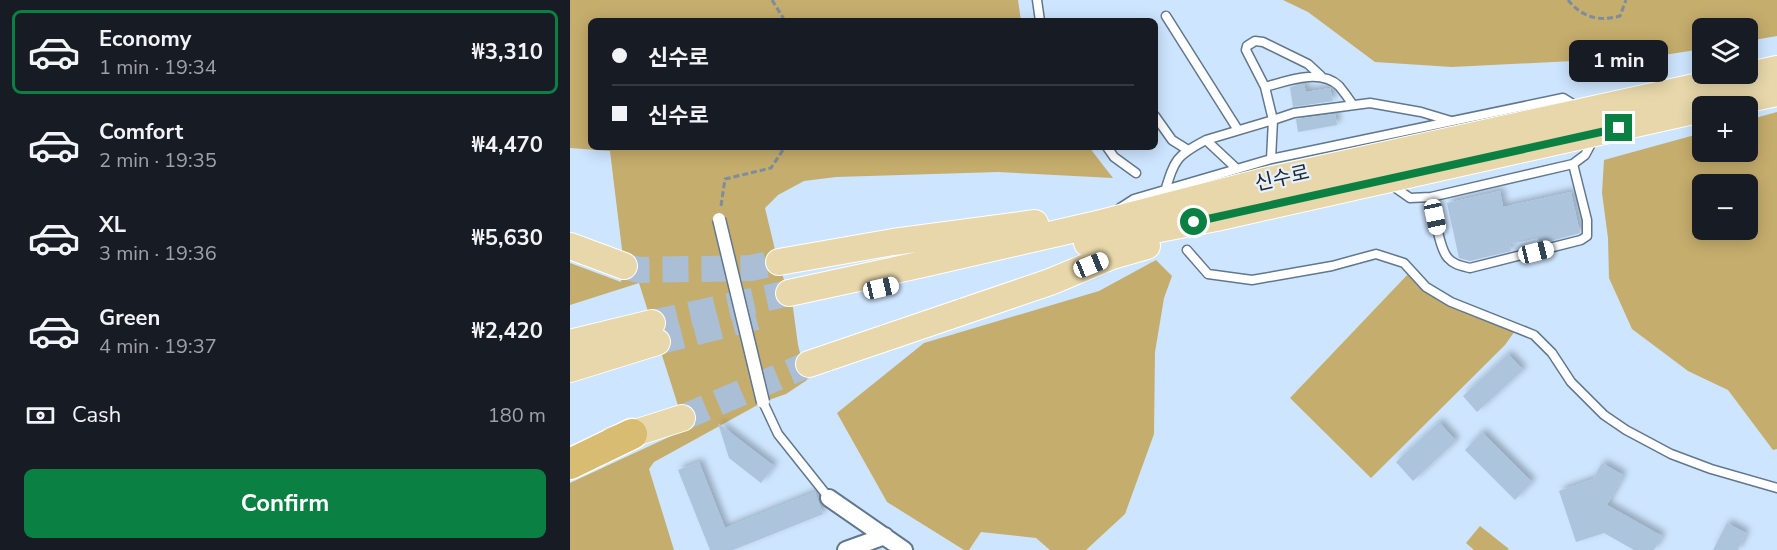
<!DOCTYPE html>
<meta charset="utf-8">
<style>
body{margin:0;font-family:"Nunito Sans","Noto Sans KR",sans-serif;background:#20242c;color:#f1f3f6;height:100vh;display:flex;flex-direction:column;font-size:22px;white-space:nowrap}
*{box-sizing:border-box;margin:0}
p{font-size:20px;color:#9ea1a6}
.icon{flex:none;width:33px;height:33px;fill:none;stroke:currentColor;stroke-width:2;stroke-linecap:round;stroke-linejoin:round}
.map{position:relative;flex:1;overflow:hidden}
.details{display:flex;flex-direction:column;background:#171b24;width:570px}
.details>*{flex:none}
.top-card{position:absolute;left:18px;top:18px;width:570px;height:132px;border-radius:9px;box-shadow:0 3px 15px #0003;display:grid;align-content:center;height:132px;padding:0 24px;background:#171b24}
.controls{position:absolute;left:1122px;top:18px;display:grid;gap:12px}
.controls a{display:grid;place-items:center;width:66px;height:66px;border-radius:9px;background:#171b24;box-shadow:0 3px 15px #0003;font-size:30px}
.end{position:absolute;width:27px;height:27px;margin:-14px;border:8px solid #0b8043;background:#fff;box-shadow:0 0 0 3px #fff}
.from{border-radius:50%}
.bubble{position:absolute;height:42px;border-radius:9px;background:#171b24;box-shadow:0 3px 15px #0003;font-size:20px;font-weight:700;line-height:42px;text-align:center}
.car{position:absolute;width:18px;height:36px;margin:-18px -9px;border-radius:8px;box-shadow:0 0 4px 2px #0007;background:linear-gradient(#fff 24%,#345 0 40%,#fff 0 76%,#345 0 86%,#fff 0)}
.top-card b{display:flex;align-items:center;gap:21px;height:57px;font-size:22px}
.top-card b+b{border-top:2px solid #363941}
.top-card i{width:15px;height:15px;background:#f1f3f6}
ul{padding:10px 0 0;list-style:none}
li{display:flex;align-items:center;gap:18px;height:84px;margin:0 12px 9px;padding:0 12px;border:3px solid transparent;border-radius:9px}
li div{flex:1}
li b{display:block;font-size:22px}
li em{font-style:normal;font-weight:700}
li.active{border-color:#0b8043}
li>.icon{width:54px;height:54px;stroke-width:1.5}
.pay{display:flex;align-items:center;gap:15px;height:66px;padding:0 24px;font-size:22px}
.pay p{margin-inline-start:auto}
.primary-button{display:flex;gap:12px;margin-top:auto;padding:12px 24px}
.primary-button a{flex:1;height:69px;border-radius:9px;background:#0b8043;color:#fff;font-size:24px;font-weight:700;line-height:69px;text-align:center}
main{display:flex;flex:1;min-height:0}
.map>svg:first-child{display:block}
.green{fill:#c5ad6d;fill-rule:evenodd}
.building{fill:#acc4dc;filter:url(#shadow)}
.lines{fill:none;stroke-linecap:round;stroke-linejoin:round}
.primary-tunnel{stroke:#aabfd5;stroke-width:26;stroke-dasharray:26 13;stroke-linecap:butt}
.service-casing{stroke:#61778d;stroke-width:11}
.minor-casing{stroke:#61778d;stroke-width:20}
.primary-casing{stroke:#fff;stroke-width:28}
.motorway-casing{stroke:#fff;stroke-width:33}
.path{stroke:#7c8d9e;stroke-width:3;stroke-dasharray:6 3;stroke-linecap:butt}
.service{stroke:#fff;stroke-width:8}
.minor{stroke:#fff;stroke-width:16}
.primary{stroke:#e7d7aa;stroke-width:26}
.motorway{stroke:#d7bc72;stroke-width:30}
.pedestrian-bridge-casing{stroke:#61778d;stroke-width:15;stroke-linecap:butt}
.pedestrian-bridge{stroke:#fff;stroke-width:12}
.route{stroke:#0b8043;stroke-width:8}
.labels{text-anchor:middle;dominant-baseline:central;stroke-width:4.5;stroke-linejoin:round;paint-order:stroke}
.street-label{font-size:20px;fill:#202932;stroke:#e7f1fb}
</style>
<main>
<section class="details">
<ul>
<li class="active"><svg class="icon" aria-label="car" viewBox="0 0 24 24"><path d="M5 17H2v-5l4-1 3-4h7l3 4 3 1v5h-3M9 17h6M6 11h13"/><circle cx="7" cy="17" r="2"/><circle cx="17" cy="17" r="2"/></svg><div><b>Economy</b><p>1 min · 19:34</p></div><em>₩3,310</em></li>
<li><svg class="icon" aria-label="car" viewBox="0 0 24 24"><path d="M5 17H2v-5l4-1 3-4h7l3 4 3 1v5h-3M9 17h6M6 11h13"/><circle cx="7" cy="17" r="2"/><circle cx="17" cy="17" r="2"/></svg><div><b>Comfort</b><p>2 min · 19:35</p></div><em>₩4,470</em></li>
<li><svg class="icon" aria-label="car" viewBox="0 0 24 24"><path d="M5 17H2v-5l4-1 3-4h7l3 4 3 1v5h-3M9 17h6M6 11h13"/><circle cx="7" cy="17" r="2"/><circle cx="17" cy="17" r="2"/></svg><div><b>XL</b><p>3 min · 19:36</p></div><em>₩5,630</em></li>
<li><svg class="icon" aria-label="car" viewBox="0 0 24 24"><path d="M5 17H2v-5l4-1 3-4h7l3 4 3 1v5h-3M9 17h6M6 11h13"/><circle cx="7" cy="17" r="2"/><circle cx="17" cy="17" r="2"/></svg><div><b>Green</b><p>4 min · 19:37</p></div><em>₩2,420</em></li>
</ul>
<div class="pay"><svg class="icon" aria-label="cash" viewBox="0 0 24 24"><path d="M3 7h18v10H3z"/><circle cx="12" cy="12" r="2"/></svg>Cash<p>180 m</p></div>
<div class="primary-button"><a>Confirm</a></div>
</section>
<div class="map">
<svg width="1207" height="550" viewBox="0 0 1207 550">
<defs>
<filter id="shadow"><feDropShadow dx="4" dy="-4" stdDeviation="3" flood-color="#0004"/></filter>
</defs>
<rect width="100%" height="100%" fill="#cde5fe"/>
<path class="green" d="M0,0H448L451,21H21V147H519L543,178L428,172L266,177L234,181L208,195L195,208L207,258L223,308L228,345L237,380L216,394L193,402L84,462L79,469L104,550H0V483L114,430L112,418L69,283L0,305V263L51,282L54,266L40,151L0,148Z
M713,0H1207V36L1178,41V28H1132V49L1081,57L882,67L805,62L738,12Z
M1207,112V449L1203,450L1158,390L1118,371L1062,329L1039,278L1038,238L1032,193L1034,160L1132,133V152H1178V120ZM1178,184V230H1132V184Z
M586,260L602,276L594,298L585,352L584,434L555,514L516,550H480L466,538L411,532L399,550H394L317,502L267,413L354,343L529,291Z
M841,271L856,287L947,328L935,345L801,478L720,398Z
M910,526L939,549L937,550H904L896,543Z"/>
<path class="building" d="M734,84L736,92L760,88L763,101L723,107L720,87Z
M765,114L767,125L728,132L726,119Z
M930,191L933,207L1001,192L1010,233L970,244L968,238L940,244L941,251L900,261L889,258L877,203Z
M938,354L953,370L907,412L893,396Z
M869,422L886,441L843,481L826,462Z
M148,423L204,466L191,483L159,458Z
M912,432L962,482L945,500L895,450Z
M129,462L155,528L245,492L253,514L163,550H140L108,470Z
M1032,463L1053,475L1037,505L1092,536L1084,550H1064L1034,533L1006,542L989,491L1023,479Z
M1157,523L1176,533L1168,550H1143Z"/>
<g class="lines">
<path class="primary-tunnel" d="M54,266L69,270L181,268L209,262
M82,323L219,293
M87,342L186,317
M112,418L239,364"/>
<g class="service-casing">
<path id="service" d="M467,0L470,21
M596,16L668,130
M695,87L676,50L677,46L685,41L693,42L738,64L751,76
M585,116L602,140L618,150
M636,140L703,120L695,87C717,81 750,68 769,86C774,92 779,99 783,105
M537,147L544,157L566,173
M701,159L703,120L724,113L800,103L851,112L881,121
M820,184L840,198L861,197L1003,164L1015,155L1023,140
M595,191C605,159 606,156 636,140L667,169
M861,197C864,211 869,249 878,258C884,265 892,266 900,268L1011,240L1017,236V220L1003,164
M550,208L564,199L701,159L993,98L1006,106
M617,250L638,274L682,280L762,266L806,254L834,263L856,287L881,302L964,335L982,353L1001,382L1034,415L1056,430L1101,454L1141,469L1207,488
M193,402L208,434L259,498"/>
</g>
<g class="minor-casing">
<path id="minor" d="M259,498L334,550
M276,550L315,536"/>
</g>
<g class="primary-casing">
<path id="primary" d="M1146,106L1207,93
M517,243L646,218L1132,109
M0,246L54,266
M209,262L323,242L465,223
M219,293L353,264L523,225L690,182L1207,69
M0,343L82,323
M239,364L480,282L542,256L577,246
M0,369L87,342
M43,440L112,418"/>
</g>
<g class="motorway-casing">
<path id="motorway" d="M0,464L62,434"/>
</g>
<path class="path" d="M202,0L215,21
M998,0C1012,17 1028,22 1050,16L1056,0
M151,206L155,179L201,168L215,147"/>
<use href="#service" class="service"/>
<use href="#minor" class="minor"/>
<use href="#primary" class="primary"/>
<use href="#motorway" class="motorway"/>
<g class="pedestrian-bridge-casing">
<path id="pedestrian-bridge" d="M149,219L193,402"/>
</g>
<use href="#pedestrian-bridge" class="pedestrian-bridge"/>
</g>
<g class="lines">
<path class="route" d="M624,222L1049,128"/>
</g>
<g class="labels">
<g class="street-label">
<text transform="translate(712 178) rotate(-13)">신수로</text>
</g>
</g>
</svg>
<div class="controls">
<a><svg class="icon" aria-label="layers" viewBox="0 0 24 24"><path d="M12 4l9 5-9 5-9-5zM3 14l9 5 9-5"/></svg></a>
<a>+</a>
<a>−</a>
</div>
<i class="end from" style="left:624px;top:222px"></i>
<i class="end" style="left:1049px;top:128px"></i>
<div class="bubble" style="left:999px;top:40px;width:99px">1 min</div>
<i class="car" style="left:865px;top:217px;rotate:168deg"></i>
<i class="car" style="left:966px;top:252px;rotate:76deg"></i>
<i class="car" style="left:521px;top:265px;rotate:68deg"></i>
<i class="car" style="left:311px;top:288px;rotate:77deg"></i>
<div class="top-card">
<b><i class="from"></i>신수로</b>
<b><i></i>신수로</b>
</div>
</div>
</main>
